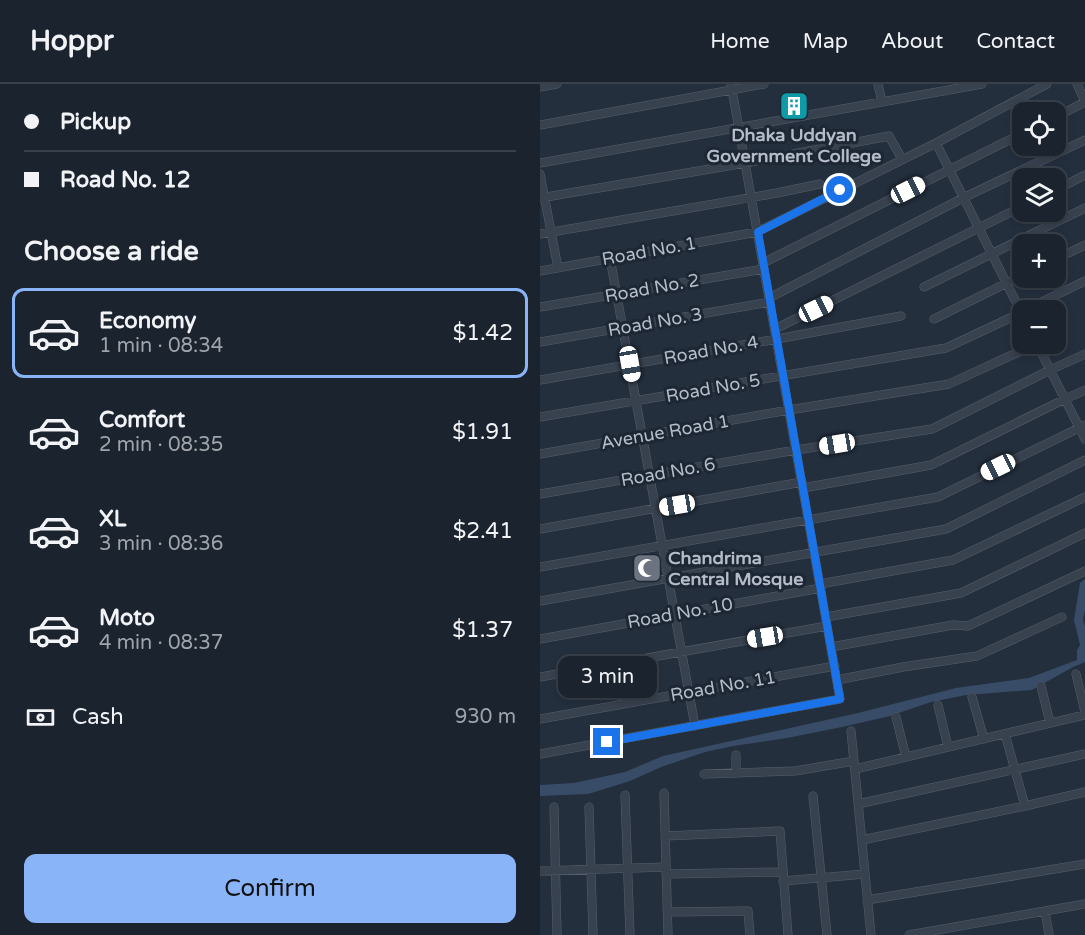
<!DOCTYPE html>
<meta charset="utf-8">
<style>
body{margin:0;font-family:"Varela Round",sans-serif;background:#282f3a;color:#f1f3f6;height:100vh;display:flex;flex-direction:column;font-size:22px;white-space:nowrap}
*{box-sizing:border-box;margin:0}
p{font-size:20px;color:#a0a4aa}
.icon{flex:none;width:33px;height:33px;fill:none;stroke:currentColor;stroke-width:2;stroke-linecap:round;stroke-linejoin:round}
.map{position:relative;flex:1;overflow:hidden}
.sheet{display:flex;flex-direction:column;background:#1b232e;width:540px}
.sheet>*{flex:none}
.guide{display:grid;align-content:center;height:132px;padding:0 24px;background:#1b232e}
.buttons{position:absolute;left:472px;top:18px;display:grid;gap:12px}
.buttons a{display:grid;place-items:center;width:54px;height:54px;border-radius:12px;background:#1b232e;box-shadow:0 3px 9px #0003,0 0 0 2px #39404a;font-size:30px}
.end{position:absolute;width:27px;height:27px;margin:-14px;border:8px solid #1a73e8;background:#fff;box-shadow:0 0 0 3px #fff}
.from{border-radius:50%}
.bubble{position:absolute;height:42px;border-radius:12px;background:#1b232e;box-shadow:0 3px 9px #0003,0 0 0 2px #39404a;font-size:20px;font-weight:600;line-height:42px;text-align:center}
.car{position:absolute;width:18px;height:36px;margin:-18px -9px;border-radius:8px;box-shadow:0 0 4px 2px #0007;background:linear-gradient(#fff 24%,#345 0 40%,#fff 0 76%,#345 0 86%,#fff 0)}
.guide b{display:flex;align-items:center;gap:21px;height:57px;font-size:22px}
.guide b+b{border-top:2px solid #39404a}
.guide i{width:15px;height:15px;background:#f1f3f6}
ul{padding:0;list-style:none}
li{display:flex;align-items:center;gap:18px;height:90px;margin:0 12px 9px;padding:0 12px;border:3px solid transparent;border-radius:12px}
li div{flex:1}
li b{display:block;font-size:22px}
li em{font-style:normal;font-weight:600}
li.current{border-color:#8ab4f8}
li>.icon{width:54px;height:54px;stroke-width:1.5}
h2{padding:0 24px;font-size:27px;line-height:72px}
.pay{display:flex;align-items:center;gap:15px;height:66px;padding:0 24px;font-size:22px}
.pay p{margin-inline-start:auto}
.cta{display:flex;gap:12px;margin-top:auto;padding:12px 24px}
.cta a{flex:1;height:69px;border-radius:12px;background:#8ab4f8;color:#111;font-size:24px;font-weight:600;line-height:69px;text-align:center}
header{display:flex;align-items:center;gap:36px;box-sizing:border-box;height:84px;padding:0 30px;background:#1b232e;border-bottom:2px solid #39404a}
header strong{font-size:28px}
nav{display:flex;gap:33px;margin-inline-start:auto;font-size:21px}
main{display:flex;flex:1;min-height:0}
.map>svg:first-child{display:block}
.water{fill:#394c67}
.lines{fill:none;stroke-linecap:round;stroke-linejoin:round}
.minor-casing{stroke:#565f6c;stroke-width:9}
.minor{stroke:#38414e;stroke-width:8}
.route{stroke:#1a73e8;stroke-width:8}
.labels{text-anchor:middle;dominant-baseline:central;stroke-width:6;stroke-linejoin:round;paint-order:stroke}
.poi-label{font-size:18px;font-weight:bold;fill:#b4bcc9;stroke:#1d2633}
.street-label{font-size:18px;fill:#b4bcc9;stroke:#1d2633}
</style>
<header>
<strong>Hoppr</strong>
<nav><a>Home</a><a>Map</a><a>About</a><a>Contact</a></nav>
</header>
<main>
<section class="sheet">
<div class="guide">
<b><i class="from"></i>Pickup</b>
<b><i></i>Road No. 12</b>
</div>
<h2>Choose a ride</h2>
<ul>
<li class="current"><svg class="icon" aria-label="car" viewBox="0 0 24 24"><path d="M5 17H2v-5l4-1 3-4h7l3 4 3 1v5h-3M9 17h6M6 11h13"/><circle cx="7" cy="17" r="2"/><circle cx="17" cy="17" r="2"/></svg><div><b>Economy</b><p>1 min · 08:34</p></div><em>$1.42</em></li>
<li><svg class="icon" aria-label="car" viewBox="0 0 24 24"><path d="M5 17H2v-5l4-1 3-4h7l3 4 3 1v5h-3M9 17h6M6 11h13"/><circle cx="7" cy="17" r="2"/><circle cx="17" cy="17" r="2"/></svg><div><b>Comfort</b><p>2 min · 08:35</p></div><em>$1.91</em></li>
<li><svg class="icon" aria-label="car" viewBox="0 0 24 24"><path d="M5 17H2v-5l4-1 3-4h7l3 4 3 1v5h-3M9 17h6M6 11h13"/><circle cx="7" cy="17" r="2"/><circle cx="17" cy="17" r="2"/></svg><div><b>XL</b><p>3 min · 08:36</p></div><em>$2.41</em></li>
<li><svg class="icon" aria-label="car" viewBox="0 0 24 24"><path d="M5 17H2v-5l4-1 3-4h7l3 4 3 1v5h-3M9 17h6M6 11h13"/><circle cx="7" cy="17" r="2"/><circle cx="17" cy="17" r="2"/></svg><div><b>Moto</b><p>4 min · 08:37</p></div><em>$1.37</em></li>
</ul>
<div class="pay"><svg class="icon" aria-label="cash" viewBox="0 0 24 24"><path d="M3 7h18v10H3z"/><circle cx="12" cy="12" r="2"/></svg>Cash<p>930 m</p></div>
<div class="cta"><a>Confirm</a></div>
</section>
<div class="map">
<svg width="545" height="851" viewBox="0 0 545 851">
<rect width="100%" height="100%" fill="#242f3e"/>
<path class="water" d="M545,495V526L543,535L545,543V578L533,583L492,606L426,611L391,618L350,632L302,643L247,654L193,662L165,668L121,683L90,697L48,710L0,712V701L34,699L85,688L123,672L318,629L416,604L489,594L537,576V566L540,561L534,536L540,499Z"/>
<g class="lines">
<g class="minor-casing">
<path id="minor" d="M338,0L342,18
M537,0L545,17
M0,3L17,0
M516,33L545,18
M0,41L224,0
M396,59L483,232
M0,79L442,0
M0,90L18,184
M516,106L545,91
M0,114L205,79L349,52L362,75
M0,150L237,109L280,100
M70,174L155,642
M516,175L545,161
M223,179L483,49
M0,187L217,148L396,59L507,0
M384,203L545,124
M229,214L423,114L545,56
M0,223L224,185
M485,226L545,197
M394,235L483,191
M235,245L483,122
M0,258L230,218
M497,260L545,355
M0,296L237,255L361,232
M0,333L406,264L483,228
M0,370L249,326L409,300L496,260
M263,404L391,381L525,315L545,306
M0,410L256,366L392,345L510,286L545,270
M0,445L262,398
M0,483L398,413L545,341
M280,500L413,476L545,413
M0,517L406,445L545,376
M286,533L421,509L545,449
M0,555L281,504
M291,563L413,541L428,542L545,487
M536,590L545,628
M0,593L287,542
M297,596L363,583L437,572L522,533
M501,602L510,639
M432,613L444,655
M398,621L408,663
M356,633L366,673
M0,635L295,582
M311,647L331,851
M465,650L485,722
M0,670L300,615L191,0
M196,671V688
M315,685L545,631
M164,690L255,687L314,677
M124,709L128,851
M85,711L90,851
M273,712L287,851
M318,720L545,670
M14,723L17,851
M49,723L53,851
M125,752L240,747L248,851
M322,756L485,722L545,708
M0,787L126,783
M126,790L243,788
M243,797L325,790
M327,816L545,780
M505,827L509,851
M128,828L208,827L210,851
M369,851L545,820"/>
</g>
<use href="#minor" class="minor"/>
</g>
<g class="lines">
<path class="route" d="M67,658L300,615L218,148L300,106"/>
</g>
<defs>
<g id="building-square" transform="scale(1.5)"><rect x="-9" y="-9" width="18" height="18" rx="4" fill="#0f9aa8" stroke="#1d2633"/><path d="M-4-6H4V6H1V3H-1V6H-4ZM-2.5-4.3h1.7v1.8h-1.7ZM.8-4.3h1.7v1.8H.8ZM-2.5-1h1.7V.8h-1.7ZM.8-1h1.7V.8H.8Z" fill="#fff"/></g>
<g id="mosque-square" transform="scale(1.5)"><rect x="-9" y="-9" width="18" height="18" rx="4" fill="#6b7280" stroke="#1d2633"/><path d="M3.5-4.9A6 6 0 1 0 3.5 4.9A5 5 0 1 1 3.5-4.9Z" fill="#fff"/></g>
</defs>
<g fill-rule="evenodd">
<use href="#building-square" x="254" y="22"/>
<use href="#mosque-square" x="107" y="484"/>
</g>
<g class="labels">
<g class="poi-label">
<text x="254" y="51">Dhaka Uddyan<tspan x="254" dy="21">Government College</tspan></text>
<text x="128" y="474" text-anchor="start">Chandrima<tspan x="128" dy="21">Central Mosque</tspan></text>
</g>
<g class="street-label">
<text transform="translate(109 167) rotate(-10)">Road No. 1</text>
<text transform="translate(112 204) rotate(-10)">Road No. 2</text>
<text transform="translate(115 238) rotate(-10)">Road No. 3</text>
<text transform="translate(171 266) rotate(-10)">Road No. 4</text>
<text transform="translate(173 304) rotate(-10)">Road No. 5</text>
<text transform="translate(125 348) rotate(-10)">Avenue Road 1</text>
<text transform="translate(128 388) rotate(-10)">Road No. 6</text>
<text transform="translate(140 529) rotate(-10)">Road No. 10</text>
<text transform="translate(183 602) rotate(-10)">Road No. 11</text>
</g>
</g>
</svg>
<div class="buttons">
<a><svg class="icon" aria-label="locate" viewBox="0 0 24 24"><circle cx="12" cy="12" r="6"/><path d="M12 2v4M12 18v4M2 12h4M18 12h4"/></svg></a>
<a><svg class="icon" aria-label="layers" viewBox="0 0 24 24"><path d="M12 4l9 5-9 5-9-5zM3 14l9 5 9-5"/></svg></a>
<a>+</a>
<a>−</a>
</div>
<i class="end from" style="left:300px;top:106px"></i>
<i class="end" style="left:67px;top:658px"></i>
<div class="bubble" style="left:18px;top:572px;width:99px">3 min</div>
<i class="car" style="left:368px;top:106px;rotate:63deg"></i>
<i class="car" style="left:276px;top:225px;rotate:64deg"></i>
<i class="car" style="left:90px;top:280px;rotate:170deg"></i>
<i class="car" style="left:297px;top:360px;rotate:260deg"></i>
<i class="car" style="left:458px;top:383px;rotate:244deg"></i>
<i class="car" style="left:137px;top:421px;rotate:260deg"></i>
<i class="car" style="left:225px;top:553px;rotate:260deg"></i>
</div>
</main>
